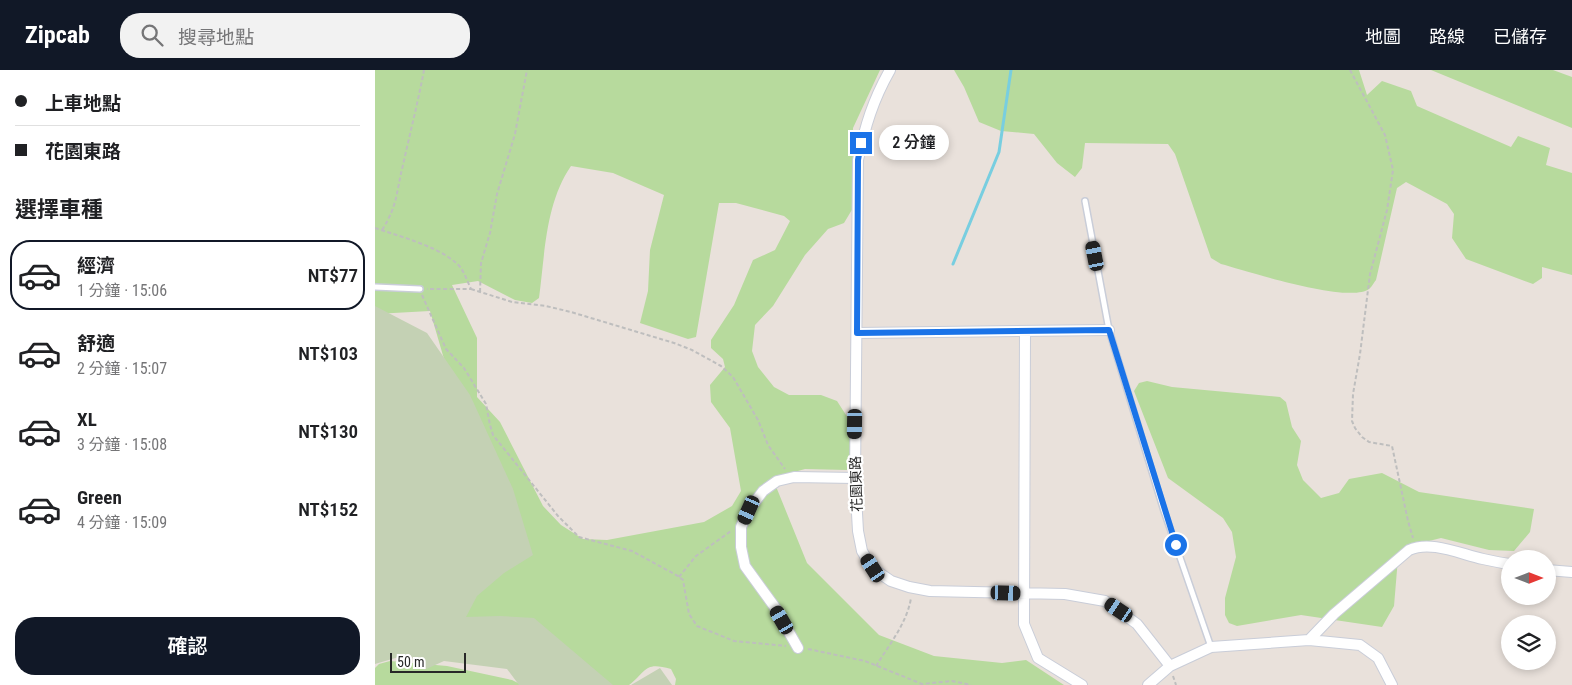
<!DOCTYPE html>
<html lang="zh-TW">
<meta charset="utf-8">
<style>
body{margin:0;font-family:"Roboto Condensed","Noto Sans TC",sans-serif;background:#f2f2f2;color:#202124;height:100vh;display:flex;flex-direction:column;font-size:19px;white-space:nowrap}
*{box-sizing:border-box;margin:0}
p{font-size:16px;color:#757577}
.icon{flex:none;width:28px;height:28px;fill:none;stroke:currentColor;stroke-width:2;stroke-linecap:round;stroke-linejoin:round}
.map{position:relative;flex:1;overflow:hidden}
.details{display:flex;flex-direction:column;background:#fff;width:375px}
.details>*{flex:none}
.guide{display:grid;align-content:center;height:110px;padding:0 15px;background:#fff}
.needle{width:32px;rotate:90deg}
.tools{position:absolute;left:1126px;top:480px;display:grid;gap:10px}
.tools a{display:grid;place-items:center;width:55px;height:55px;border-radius:50%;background:#fff;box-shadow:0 2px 8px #0003;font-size:25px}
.scale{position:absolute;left:15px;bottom:12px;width:76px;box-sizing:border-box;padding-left:5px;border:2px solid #282828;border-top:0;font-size:14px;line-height:18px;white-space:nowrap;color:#282828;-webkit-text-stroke:4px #fff;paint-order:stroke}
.end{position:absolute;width:22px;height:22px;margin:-11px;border:6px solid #1a73e8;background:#fff;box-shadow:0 0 0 2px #fff}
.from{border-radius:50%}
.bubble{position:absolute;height:35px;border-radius:18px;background:#fff;box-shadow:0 2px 8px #0003;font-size:16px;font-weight:600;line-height:35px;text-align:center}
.car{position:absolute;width:15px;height:30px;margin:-15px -8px;border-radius:6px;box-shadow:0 0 4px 1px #0007;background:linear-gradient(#222 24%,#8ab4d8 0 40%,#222 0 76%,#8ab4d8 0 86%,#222 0)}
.guide b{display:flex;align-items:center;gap:18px;height:48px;font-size:19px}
.guide b+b{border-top:1px solid #e0e0e0}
.guide i{width:12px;height:12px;background:#202124}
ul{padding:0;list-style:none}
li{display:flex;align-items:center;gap:15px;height:70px;margin:0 10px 8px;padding:0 5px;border:2px solid transparent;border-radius:20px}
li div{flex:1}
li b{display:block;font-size:19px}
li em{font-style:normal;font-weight:600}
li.on{border-color:#111827}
li>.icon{width:45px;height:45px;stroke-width:1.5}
h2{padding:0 15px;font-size:22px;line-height:60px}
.primary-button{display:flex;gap:10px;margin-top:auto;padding:10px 15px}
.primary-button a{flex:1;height:58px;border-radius:20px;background:#111827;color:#fff;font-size:20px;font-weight:600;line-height:58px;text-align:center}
header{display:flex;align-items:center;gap:30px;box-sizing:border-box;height:70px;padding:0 25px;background:#111827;color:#fff}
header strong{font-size:24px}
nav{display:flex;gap:28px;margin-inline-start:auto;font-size:18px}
.search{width:350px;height:45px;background:#f2f2f2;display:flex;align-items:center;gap:12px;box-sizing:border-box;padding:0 18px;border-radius:20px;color:#757577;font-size:19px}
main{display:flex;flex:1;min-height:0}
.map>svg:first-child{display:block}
.green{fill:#b7da9d;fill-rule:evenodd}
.cemetery{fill:#c4d1b4}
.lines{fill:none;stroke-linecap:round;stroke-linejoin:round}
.stream{stroke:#78cee0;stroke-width:3}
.lane-casing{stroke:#c9cdd8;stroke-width:8}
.street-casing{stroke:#c9cdd8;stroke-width:12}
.path{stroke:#bebebe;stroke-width:2;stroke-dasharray:4 2.5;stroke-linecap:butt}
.lane{stroke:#fff;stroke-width:5}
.street{stroke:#fff;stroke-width:10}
.route{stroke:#1a73e8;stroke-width:6}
.labels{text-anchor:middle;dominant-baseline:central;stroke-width:4.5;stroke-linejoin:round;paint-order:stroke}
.street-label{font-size:14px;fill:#282828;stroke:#fff}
</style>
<header>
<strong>Zipcab</strong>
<div class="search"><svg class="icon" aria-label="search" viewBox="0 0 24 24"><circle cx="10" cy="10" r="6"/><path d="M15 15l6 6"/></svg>搜尋地點</div>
<nav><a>地圖</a><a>路線</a><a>已儲存</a></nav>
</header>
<main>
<section class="details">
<div class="guide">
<b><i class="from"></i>上車地點</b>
<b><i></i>花園東路</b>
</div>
<h2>選擇車種</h2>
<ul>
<li class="on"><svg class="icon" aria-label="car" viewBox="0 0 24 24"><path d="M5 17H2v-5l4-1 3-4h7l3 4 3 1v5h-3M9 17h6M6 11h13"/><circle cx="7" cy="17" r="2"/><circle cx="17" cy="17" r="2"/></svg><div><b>經濟</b><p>1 分鐘 · 15:06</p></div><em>NT$77</em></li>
<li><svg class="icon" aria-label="car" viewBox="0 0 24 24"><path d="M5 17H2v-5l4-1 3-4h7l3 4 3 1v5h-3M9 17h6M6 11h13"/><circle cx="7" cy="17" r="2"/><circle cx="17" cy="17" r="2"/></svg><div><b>舒適</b><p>2 分鐘 · 15:07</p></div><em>NT$103</em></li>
<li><svg class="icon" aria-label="car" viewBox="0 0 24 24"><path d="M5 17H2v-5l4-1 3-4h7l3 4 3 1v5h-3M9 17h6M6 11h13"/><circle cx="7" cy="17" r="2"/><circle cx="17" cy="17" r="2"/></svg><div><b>XL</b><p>3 分鐘 · 15:08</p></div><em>NT$130</em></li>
<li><svg class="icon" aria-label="car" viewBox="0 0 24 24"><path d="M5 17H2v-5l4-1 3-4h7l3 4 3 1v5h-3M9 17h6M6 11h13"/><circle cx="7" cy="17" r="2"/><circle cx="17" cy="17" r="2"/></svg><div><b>Green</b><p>4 分鐘 · 15:09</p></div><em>NT$152</em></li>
</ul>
<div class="primary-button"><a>確認</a></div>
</section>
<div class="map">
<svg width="1197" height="615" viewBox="0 0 1197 615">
<rect width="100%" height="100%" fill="#e9e1db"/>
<path class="green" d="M0,0H505L478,58V138L469,153L453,159L430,185L398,236L380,255L377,281L383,297L399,317L414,325H446L462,331L480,359L472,400L430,399L405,406L400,414L432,493L504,565L559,586L627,593L651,590L689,615H300L301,609L296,599C269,591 272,601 254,615H201L91,549L87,525L81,330L55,241L0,244ZM196,96L238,103L289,125L275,180L273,221L265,253L313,269L321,267L344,133H361L409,146L415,151L400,180L378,190L359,235L336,270V278L348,289L350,297L335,315L336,332L355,358L366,421L357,436L329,452L232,470L208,469L186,455L168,436L125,352L102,327V268L77,215L103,211L140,230L157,233L164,228C170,184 170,134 196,96Z
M579,0H984L992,25L1007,11L1036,21L1042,36L1136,77L1143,66L1175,78L1171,95L1197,103V205L1167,197V208L1158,214L1091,189L1077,168L1079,144L1072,134L1031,112L1022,118L1001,210C999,212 997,217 994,219C974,234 872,201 846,194L836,188L800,84L793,74L710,73L707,98L700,107L682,93L659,64L626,61L604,52L589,17Z
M1056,0H1178L1197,7V58Z
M772,311L797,317L905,327L911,332L917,357L926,371L922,395L928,410L946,428L964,423L974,409L1007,403L1044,422L1159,439L1155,462L1139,481L1114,480L1066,468L1034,476L1023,488L1019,536L1007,557L926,545L862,556L854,553L850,545V528L861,487L857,462L848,448L793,408L759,321L764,313Z
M15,591L72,596L137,610L147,615H0V598L4,594Z"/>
<path class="cemetery" d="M0,236L52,263L95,325L138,419L158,485L129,503L102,526L91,547L125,546L159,548L238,615H144L132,599L69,591L49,600L34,584L0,594Z
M285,598L297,615H256Z"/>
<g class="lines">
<path class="stream" d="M578,194L624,82L636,0"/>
<g class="lane-casing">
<path id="lane" d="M710,131L734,260L789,441L836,577
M0,217L45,219"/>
</g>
<g class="street-casing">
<path id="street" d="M515,0C498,30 490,56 483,90L480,408L483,461L487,481L497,498L516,511L534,517L555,521L690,524L730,531L762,554L795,596
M650,262L649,554L663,588L707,615
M482,263L734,260
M1172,500L1197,502
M934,570L959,544L1034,480C1056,470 1085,484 1108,489C1117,491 1126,493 1135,494
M423,578L399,536L370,496L366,477V457L373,441L388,421L402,411L419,407L480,408
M773,615L795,596L836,577L934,570L985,575L1003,588L1017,615"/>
</g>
<path class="path" d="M975,0L1010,65L1018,100L1012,140L995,204L985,284L978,324L977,351L980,358L987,367L994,372L1017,376L1033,451L1038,468
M0,158C24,166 61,176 80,192C88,197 92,211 96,219H52
M7,160C23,135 21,122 28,95C35,63 43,32 49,0
M96,219L137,232L171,236L196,242L299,273L317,280L346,296L358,307L383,350L393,375L410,399
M105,222L106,193L115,163L122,124L140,64L152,0
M47,225L71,279L89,298L111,334L115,355L118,365L183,446L204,467L257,481L303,506L308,510L314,544L322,556L359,571L411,576
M304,507L321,486L356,461
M433,579L490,591L547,614L577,611L596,615
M501,596C514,575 532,553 536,528
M798,606L801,615"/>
<use href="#lane" class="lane"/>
<use href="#street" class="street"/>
</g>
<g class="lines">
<path class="route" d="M486,73L483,90L482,263L734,260L801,475"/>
</g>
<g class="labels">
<g class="street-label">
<text transform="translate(481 414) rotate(-92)">花園東路</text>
</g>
</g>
</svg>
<div class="tools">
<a><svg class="needle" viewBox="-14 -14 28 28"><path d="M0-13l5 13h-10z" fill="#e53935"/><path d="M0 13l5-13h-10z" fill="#757577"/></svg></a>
<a><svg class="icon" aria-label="layers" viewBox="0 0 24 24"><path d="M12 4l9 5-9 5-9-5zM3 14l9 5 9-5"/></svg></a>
</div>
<div class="scale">50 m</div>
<i class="end from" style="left:801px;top:475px"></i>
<i class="end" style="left:486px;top:73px"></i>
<div class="bubble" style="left:504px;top:55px;width:70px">2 分鐘</div>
<i class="car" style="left:720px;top:186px;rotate:349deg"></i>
<i class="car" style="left:480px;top:354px;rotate:181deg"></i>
<i class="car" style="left:374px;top:440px;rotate:204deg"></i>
<i class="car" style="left:498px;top:498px;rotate:327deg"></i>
<i class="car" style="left:631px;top:523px;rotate:92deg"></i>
<i class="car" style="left:744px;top:540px;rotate:304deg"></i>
<i class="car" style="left:407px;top:550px;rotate:330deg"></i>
</div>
</main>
